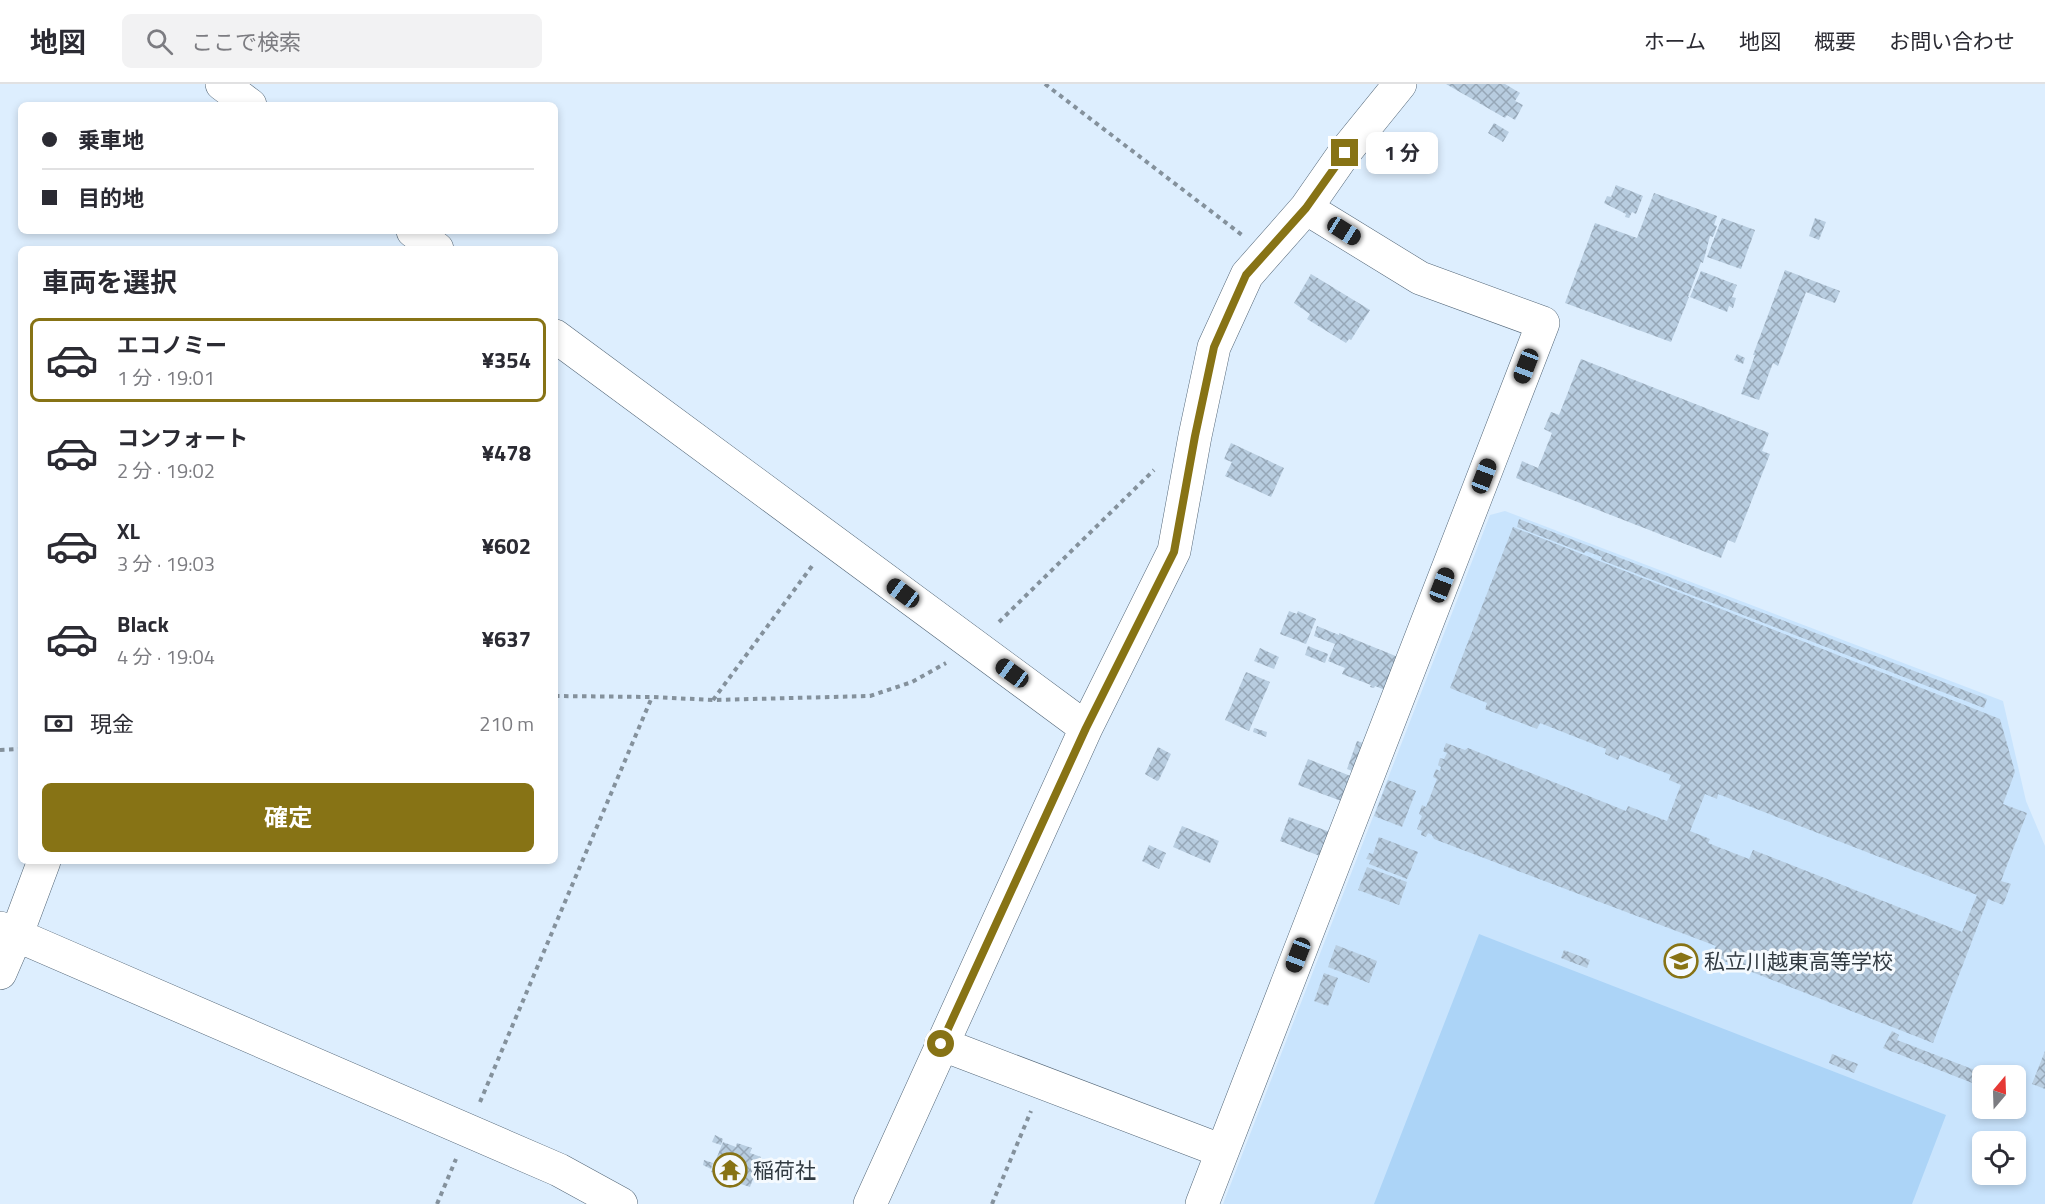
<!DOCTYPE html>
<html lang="ja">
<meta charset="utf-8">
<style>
body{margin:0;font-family:"Titillium Web","Noto Sans JP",sans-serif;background:#f2f2f3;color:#2b2b33;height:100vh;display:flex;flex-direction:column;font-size:22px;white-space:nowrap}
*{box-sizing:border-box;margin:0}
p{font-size:20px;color:#7c7c81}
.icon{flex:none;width:33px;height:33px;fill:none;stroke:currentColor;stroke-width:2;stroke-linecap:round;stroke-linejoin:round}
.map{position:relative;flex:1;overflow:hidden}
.drawer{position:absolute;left:18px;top:162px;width:540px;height:618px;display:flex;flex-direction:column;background:#fff;border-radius:9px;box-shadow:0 3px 9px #0003}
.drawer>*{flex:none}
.top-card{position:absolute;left:18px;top:18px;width:540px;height:132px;border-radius:9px;box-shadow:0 3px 9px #0003;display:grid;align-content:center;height:132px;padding:0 24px;background:#fff}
.needle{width:39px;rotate:19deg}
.fabs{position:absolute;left:1972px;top:981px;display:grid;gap:12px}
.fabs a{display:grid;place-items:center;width:54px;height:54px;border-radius:9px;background:#fff;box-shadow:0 3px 9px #0003;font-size:30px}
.end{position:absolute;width:27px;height:27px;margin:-14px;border:8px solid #877315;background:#fff;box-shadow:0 0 0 3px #fff}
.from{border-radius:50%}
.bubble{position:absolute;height:42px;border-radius:9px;background:#fff;box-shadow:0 3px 9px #0003;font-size:20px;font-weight:700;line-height:42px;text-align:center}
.car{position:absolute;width:18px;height:36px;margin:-18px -9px;border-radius:8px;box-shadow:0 0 4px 2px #0007;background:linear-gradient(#222 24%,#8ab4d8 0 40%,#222 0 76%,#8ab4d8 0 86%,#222 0)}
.top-card b{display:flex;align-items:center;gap:21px;height:57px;font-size:22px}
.top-card b+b{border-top:2px solid #e1e1e2}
.top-card i{width:15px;height:15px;background:#2b2b33}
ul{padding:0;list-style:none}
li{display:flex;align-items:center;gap:18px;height:84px;margin:0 12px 9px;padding:0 12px;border:3px solid transparent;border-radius:9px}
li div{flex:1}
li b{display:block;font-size:22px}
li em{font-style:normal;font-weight:700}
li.active{border-color:#877315}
li>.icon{width:54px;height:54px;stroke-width:1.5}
h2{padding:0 24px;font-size:27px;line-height:72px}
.pay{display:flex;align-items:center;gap:15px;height:66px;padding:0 24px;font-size:22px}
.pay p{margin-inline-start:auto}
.action{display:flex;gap:12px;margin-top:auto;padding:12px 24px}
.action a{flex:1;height:69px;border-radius:9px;background:#877315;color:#fff;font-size:24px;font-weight:700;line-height:69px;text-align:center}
header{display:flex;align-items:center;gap:36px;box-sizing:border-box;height:84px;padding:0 30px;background:#fff;border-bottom:2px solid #e1e1e2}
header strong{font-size:28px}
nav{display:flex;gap:33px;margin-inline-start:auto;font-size:21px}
.search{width:420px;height:54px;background:#f2f2f3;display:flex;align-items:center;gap:15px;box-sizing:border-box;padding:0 21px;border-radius:9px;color:#7c7c81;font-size:22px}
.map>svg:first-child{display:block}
.built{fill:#c9e4fd;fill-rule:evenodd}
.garden{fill:#acd4f7}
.building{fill:url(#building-cross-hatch);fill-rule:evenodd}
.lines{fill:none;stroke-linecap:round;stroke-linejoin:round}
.minor-casing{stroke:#536677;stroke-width:34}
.path{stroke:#84919c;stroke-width:4;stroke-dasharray:4.5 4.5;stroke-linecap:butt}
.minor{stroke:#fff;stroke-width:33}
.route{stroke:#877315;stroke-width:8}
.labels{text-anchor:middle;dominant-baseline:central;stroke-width:6;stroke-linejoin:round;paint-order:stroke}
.poi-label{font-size:21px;fill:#313a41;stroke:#f5fafe;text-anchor:start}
</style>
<header>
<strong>地図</strong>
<div class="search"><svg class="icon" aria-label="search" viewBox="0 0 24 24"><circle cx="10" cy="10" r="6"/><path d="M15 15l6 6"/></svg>ここで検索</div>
<nav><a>ホーム</a><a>地図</a><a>概要</a><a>お問い合わせ</a></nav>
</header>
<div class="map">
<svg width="2045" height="1120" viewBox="0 0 2045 1120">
<defs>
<pattern id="building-cross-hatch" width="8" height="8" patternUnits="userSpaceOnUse" patternTransform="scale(1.5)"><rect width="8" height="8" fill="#b8cde0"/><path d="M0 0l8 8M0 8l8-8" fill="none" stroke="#96a7b7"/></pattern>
</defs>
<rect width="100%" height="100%" fill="#ddeefe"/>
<path class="built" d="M1505,427L2003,617L2026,717L2045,762V1120H1223L1490,431ZM1983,992H2016V1024H1983ZM1983,1058H2016V1090H1983Z"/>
<path class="garden" d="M1479,850L1946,1031L1912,1120H1374Z"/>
<path class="building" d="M1446,0H1505L1520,9L1515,17L1523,21L1515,36L1507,31L1505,34Z
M1494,39L1509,48L1503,58L1488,49Z
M1616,101L1643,112L1636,130L1632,128L1629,134L1625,133L1626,130L1604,119L1607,112L1611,113Z
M1654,109L1717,132L1714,141L1717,142L1713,153L1710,152L1703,179L1701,178L1688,213H1689L1671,258L1565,219L1595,139L1637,154Z
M1722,134L1755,146L1741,185L1707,173Z
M1815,134L1826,138L1819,156L1809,152Z
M1785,186L1840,207L1835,219L1806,208L1778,282L1773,279L1759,316L1741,310L1755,271H1753Z
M1701,187L1737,201L1732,213L1736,214L1733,224L1729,222L1727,228L1690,213Z
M1311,190L1370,226L1351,256L1349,255L1346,259L1307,235L1310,230L1294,219Z
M1737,270L1745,274L1743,280L1734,276Z
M1581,275L1769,349L1762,367L1770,370L1735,459L1728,456L1721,474L1516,394L1522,377L1538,384L1552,349L1544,345L1551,328L1559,331Z
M1231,359L1284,384L1271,413L1225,392L1232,378L1224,375Z
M1519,435L1987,615L1984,624L1601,476L1602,473L1586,467L1584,469L1517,443Z
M1513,443L2000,635L2015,688L2003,720L2027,729L2001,797L2011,800L2003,821L1988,815L1933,959L1711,872L1716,862L1434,755L1432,751L1428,749L1426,753L1421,751L1422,747L1417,745L1422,732L1419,730L1422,721L1426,723L1437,695L1433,693L1436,685L1440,687L1441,683L1438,681L1440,674L1444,675L1447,669L1443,667L1446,659L1465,666L1468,664L1626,727L1628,722L1667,737L1681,701L1669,696L1671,691L1620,671L1618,676L1605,670L1606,665L1540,639L1537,645L1485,625L1487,619L1450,604ZM1705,710L1717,715L1718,710L1977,811L1962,848L1753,766L1749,775L1708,759L1710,755L1690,747Z
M1289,527L1297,530L1298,527L1316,535L1306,560L1280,550Z
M1317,542L1339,551V549L1398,573L1385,606L1375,602L1374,604L1370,603L1371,601L1342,590L1345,584L1328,577L1335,560L1314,552Z
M1308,562L1328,570L1325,579L1305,571Z
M1260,564L1279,573L1274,585L1254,577Z
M1246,588L1270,598L1249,647L1225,636Z
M1254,644L1267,648L1266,653L1253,648Z
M1357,657L1366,660L1355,688L1347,685Z
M1158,663L1171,670L1159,696L1157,697L1145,690Z
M1308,675L1353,693L1344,718L1298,701Z
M1388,696L1416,707L1402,743L1374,732Z
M1289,733L1330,748L1320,772L1280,757Z
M1182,742L1219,757L1210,779L1173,763Z
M1379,753L1418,768L1407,795L1369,780L1371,776L1366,775L1369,769L1373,770Z
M1149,761L1166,769L1159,785L1142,777Z
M1367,783L1407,798L1399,821L1358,806Z
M1336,861L1377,877L1369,899L1328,883Z
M1564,866L1590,876L1587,884L1561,874Z
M1324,889L1338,894L1328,922L1314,917Z
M1892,947L1899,951L1897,956L1985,990L1987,986L1995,990L1994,992H1983V1008L1978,1007L1980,1002L1883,964Z
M2045,967V1005L2032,1000Z
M1832,970L1858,980L1854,989L1829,979Z
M715,1051L723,1055L721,1061L712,1058Z
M723,1058L736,1063L737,1059L752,1064L750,1069L761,1073L750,1103L723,1094L724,1092L711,1088Z
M704,1076L713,1079L711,1085L703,1081Z"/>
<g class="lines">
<g class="minor-casing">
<path id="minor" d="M222,0L250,21
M413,147L437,165
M555,252L1086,644
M0,844L559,1086L621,1120
M0,889L16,852L44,777
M941,960L1222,1067
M870,1120L1086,644L1174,467L1195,352L1214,263L1247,191L1306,124L1345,68L1400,0
M1202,1120L1543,239L1420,194L1306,124"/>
</g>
<path class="path" d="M1045,0L1242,151
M999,538L1154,386
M555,612L652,613L713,616L870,612L912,598L946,579
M713,616L812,482
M0,666L21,665
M480,1018L652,613
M437,1120L456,1075
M992,1120L1031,1027"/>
<use href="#minor" class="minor"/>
</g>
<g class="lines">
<path class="route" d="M941,960L1086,644L1174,468L1195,352L1214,263L1246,191L1306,124L1345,69"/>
</g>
<defs>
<g id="school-ring" transform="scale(1.725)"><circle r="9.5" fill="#f5fafe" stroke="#877315" stroke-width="1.5"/><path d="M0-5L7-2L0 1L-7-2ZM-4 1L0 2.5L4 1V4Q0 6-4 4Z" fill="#877315"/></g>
<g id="temple-ring" transform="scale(1.725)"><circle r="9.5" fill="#f5fafe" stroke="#877315" stroke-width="1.5"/><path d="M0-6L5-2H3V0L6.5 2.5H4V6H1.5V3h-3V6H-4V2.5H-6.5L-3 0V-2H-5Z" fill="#877315"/></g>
</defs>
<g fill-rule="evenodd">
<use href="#school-ring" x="1681" y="877"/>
<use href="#temple-ring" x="730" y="1086"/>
</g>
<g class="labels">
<g class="poi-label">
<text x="1704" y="877">私立川越東高等学校</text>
<text x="753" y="1086">稲荷社</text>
</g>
</g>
</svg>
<div class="fabs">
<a><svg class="needle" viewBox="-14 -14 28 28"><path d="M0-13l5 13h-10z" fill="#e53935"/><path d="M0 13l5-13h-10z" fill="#7c7c81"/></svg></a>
<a><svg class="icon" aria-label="locate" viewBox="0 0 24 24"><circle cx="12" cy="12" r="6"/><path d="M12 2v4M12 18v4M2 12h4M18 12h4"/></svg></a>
</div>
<i class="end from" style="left:941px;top:960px"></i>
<i class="end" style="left:1345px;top:69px"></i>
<div class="bubble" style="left:1366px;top:48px;width:72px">1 分</div>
<i class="car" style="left:1344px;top:147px;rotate:122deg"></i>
<i class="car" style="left:1526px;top:282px;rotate:201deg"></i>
<i class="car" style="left:1484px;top:392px;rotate:21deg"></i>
<i class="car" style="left:1442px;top:501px;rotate:21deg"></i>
<i class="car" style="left:903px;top:509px;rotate:307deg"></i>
<i class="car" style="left:1012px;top:589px;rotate:306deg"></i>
<i class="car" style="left:1298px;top:871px;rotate:201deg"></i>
<div class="top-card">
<b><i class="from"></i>乗車地</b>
<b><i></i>目的地</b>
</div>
<section class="drawer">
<h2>車両を選択</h2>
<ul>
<li class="active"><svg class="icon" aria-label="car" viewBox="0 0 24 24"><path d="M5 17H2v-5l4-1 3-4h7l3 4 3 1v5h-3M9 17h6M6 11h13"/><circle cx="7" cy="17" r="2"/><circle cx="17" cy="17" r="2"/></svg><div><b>エコノミー</b><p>1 分 · 19:01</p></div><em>¥354</em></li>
<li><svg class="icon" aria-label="car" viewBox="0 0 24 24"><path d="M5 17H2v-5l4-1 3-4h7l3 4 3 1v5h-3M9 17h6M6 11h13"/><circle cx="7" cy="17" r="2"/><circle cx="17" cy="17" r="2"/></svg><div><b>コンフォート</b><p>2 分 · 19:02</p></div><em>¥478</em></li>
<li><svg class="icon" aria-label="car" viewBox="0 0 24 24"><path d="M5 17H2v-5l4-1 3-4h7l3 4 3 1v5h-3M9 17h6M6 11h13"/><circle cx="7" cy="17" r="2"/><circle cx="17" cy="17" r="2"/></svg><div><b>XL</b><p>3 分 · 19:03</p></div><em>¥602</em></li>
<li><svg class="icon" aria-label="car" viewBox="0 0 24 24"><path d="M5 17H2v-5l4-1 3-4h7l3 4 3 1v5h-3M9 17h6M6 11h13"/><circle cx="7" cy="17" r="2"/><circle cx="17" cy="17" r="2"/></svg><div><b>Black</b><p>4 分 · 19:04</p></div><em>¥637</em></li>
</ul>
<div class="pay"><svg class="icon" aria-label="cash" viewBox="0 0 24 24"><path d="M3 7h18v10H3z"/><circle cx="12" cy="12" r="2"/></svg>現金<p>210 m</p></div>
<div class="action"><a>確定</a></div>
</section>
</div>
